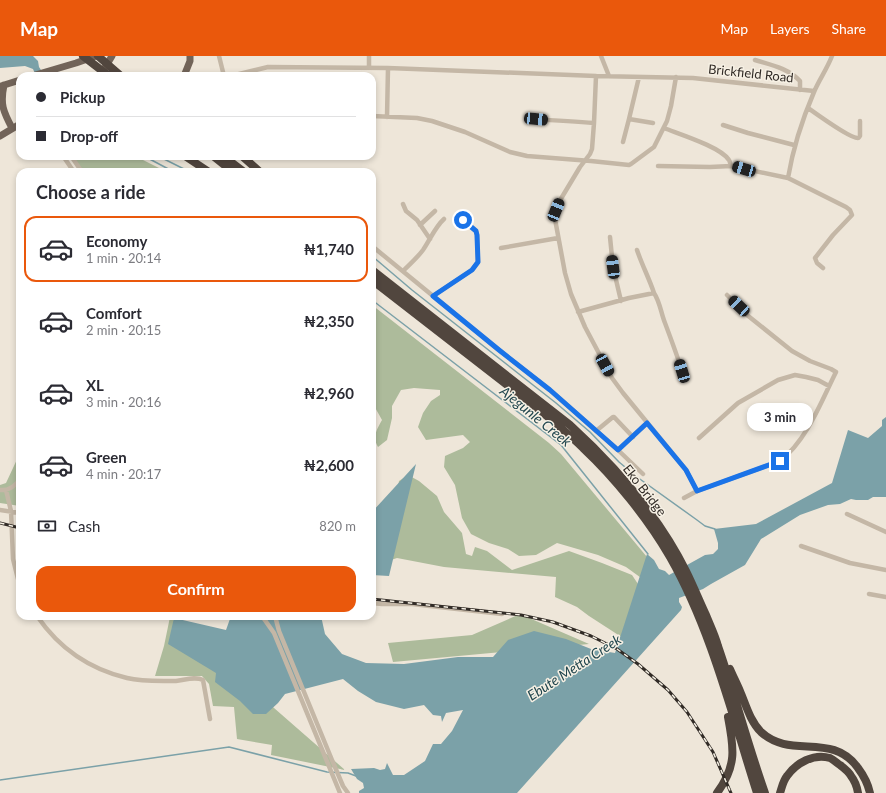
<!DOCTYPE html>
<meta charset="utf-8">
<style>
body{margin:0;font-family:Lato,sans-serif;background:#f7f7f7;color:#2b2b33;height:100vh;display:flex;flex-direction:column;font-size:15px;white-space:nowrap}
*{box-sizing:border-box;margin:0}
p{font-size:13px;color:#7c7c81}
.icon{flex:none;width:22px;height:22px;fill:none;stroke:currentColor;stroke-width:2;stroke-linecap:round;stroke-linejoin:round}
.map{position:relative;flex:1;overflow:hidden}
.details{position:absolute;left:16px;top:112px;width:360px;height:452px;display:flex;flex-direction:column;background:#fff;border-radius:12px;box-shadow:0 2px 6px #0003}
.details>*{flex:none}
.banner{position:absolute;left:16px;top:16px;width:360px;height:88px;border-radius:12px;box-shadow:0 2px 6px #0003;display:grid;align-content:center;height:88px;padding:0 20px;background:#fff}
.end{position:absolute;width:18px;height:18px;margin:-9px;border:5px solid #1a73e8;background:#fff;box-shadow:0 0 0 2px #fff}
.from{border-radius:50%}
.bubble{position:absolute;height:28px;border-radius:12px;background:#fff;box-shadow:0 2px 6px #0003;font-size:13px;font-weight:700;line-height:28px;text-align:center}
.car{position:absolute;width:12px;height:24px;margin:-12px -6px;border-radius:5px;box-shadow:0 0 3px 1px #0007;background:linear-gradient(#222 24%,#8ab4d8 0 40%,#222 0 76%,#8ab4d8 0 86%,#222 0)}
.banner b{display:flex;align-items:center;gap:14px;height:38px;font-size:15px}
.banner b+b{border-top:1px solid #e1e1e2}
.banner i{width:10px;height:10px;background:#2b2b33}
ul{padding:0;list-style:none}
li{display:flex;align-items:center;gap:12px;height:66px;margin:0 8px 6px;padding:0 12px;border:2px solid transparent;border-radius:12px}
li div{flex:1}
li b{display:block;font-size:15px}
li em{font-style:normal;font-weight:700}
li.on{border-color:#ea580c}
li>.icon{width:36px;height:36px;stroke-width:1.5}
h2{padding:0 20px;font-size:18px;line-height:48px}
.pay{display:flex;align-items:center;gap:10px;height:44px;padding:0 20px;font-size:15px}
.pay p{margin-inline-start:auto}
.cta{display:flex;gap:8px;margin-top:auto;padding:8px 20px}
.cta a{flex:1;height:46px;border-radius:12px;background:#ea580c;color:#fff;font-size:16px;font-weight:700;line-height:46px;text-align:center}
header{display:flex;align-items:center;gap:24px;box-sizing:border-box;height:56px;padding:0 20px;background:#ea580c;color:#fff}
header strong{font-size:19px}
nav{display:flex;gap:22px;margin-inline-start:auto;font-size:14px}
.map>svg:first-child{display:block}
.green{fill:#adbb9b}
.water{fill:#7ba1a8}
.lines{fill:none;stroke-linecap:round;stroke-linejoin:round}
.stream{stroke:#7ba1a8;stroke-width:1.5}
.minor{stroke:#c4b7a6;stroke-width:4.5}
.primary{stroke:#726459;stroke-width:7}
.motorway{stroke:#51463e;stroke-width:8}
.rail-casing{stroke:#312b26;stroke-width:3}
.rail{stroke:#f6f0e4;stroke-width:1.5;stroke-dasharray:4.5;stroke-linecap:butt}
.motorway-bridge{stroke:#51463e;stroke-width:8}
.route{stroke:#1a73e8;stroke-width:5}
.labels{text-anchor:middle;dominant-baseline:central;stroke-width:3;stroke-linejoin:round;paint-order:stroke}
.street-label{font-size:13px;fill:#312b26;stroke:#f6f0e4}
.water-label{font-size:14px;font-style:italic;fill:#21464e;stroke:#f6f0e4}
</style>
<header>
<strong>Map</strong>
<nav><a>Map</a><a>Layers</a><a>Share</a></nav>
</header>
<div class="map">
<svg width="886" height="737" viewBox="0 0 886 737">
<rect width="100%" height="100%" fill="#eee6d9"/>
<path class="green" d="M72,100H135L167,116H83Z
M372,249L549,387L561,398L647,501L644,524L626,511L598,499L557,487L536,499L519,500L508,493L489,487L471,478L462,462L455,429L444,411L445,400L463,392L470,386L463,379L426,384L418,371L423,357L431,345L440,339V334L414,332L401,334L392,350V362L387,384L378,391C372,381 377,373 382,364L372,346Z
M20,397V450L0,447V429L6,427Z
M408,419L419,425L437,440L444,456L462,477L466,498L472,500L475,491L487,495L512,514L569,495L602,507L632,519L638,528L623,582L589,560L577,551L555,541L556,521L444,511L397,502L385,506L399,425Z
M520,558L589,588L393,606L388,587L472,579Z
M170,561L345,714L271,699L272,689L237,683L234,651L213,650L209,628L202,620H155L164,590Z"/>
<path class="water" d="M0,0H33L38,5L39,11L45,20H36L33,13L25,10L0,12Z
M886,361V441H873L868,444H856L851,443L840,448L828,449L800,459L761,483L745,509L711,528L703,533L679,542V546L682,551L681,554L517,737H359V735L364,732L363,727L357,723L351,713L374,712L380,714L385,713L387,707L393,719H404L425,705L433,688H441L452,675L463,654L446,657L442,666L441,660L433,659L424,649L404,653L376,646L358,635L343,623L285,638L278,647L266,658H253L240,645L215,626L216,617L168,588L174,562L226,574L231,560H321L325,578L342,598L366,607L404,608L458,601H493L508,584L534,575L566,583L591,593L615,597L647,498L654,504L659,513L665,515L669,519L705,499L713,498L718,493V487L714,473L756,468L832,427L848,374L868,382L882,370V364Z
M416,408L389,520L372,519V456Z"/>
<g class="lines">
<path class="stream" d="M144,100L174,116
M158,100L190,116
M372,200L412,234L556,347L590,376L619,406L637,421L697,464L705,470L715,473
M372,244L561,389L648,498
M0,724L229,691L327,716L348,717L356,720"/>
<path class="minor" d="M219,0L224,20
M601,0L609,20
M755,4C771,9 788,12 800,25V34
M369,12V0
M231,20L268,11L388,12L596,20L693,22L814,35
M596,20L594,67L592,93L590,98L580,111L559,146L556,154L555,163L565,217L571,238L585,271L612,322L623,337L686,414L697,435
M808,52C815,57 851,83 858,82C859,82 859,81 860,80V65
M372,60L417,62L432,65L465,76L510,96L527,100L591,105L629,109L631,108L654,91L667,65L671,50L676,21
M387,61L388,12
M527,63C549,64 572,65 594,67
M629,63L653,67
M723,69L748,77L794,89
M664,72C679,78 721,91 729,104C730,105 730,108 731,110
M623,86L629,63L639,21
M63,100L74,116
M71,100L82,116
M658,110L710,111L731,110L788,122L846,151L850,154L852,159L833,179L815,202L817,207L823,212
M788,122C793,92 802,64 814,36C819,24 827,13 832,0
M403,148L406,155L417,164L430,183
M420,169L435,155
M610,181L613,211L621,245
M372,190L499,294L550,334L618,394L647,367
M501,192L558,182
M637,194C642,209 649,222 654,237
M403,215C410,208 417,202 423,194C430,184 435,171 444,163
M433,240L472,214L478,206L477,179L476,175L463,164
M578,256L629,242L654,237C660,246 661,257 665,267C671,283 677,299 682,315
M596,375L613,361H614L633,381
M699,382L738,347L778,324L795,319L806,321L818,324L829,330
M618,394L643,418
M0,434C9,435 14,430 20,424
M6,434L11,455L13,503L20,531
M684,442L697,435L780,405C807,384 821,346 836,316L831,313L810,305L792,295L747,259L727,239
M0,454L20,457
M847,458L886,476
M801,490L850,507L886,514
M869,538L886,541
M372,547L382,548H412L502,558
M37,560C59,592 89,613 127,622C139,625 152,625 164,625C168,625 172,625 176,625C185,624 195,620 203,624L210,663
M262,560L274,577L340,737
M275,560L279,575L332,704L343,730L348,737"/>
<path class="primary" d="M32,20L76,7L96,0
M100,20L112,0
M184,20L190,5V0
M4,29C0,48 3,55 12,72
M1,30L20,24
M0,80L20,68"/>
<path class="motorway" d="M185,100L209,116
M213,100L233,116
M223,100L244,116
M242,100L260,116
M372,214L570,369C615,410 658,459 686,515C693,529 699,544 706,559C710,569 715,579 718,590C735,639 748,689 765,737
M372,224L542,356C556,368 570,379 583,392C615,422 648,463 670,501C711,573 732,659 757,737
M730,613C733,620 737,628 740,635C746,649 750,665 761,676C791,704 832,675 858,712C864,720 868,728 870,737
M717,737C737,710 734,692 728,661
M780,737C782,731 783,725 787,720C796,707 814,697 830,702C834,704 837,707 840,709C844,712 849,716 851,720C855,725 857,731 858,737"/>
<g class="rail-casing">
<path id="rail" d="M0,467L20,472
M372,543L521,559L553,566L591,580L617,593L638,608L668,634L687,656L713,696L731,737"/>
</g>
<use href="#rail" class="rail"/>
<path class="motorway-bridge" d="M83,0L109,20
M98,0L121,20"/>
</g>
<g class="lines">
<path class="route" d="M463,164L476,175L477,179L478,206L472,214L433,240L499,294L550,334L618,394L647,367L686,414L697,435L780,405"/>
</g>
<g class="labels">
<g class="street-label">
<text transform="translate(751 17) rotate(6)">Brickfield Road</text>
<text transform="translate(645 434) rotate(52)">Eko Bridge</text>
</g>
<g class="water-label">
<text transform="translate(536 360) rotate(39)">Ajegunle Creek</text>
<text transform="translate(574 611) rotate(-33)">Ebute Metta Creek</text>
</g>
</g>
</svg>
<i class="end from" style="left:463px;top:164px"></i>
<i class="end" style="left:780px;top:405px"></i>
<div class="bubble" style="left:747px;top:347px;width:66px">3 min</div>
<i class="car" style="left:536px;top:63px;rotate:95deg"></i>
<i class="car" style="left:744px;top:113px;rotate:286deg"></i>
<i class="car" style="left:556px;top:154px;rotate:22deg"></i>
<i class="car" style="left:613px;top:211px;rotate:353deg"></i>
<i class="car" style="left:739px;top:250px;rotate:313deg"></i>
<i class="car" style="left:605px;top:309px;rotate:151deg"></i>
<i class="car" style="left:682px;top:315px;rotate:343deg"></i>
<div class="banner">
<b><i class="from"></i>Pickup</b>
<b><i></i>Drop-off</b>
</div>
<section class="details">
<h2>Choose a ride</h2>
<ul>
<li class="on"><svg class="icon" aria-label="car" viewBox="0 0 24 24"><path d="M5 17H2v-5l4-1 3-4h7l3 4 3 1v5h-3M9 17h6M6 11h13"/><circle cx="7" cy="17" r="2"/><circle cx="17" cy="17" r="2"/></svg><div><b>Economy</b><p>1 min · 20:14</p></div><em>₦1,740</em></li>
<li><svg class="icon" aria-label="car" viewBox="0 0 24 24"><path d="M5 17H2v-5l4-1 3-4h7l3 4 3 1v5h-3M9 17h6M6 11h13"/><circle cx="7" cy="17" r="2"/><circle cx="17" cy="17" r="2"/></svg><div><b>Comfort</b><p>2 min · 20:15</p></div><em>₦2,350</em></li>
<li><svg class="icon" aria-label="car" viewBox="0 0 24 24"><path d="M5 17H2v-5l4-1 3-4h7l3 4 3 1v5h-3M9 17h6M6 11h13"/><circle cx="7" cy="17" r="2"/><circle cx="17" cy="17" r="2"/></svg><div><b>XL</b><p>3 min · 20:16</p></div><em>₦2,960</em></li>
<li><svg class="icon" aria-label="car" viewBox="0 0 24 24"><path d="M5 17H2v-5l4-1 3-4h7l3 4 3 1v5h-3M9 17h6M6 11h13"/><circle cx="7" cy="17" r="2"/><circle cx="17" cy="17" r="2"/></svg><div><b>Green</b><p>4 min · 20:17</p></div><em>₦2,600</em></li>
</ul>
<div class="pay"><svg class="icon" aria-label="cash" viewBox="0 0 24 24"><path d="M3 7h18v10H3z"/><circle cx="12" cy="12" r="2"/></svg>Cash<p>820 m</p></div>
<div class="cta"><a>Confirm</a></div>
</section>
</div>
